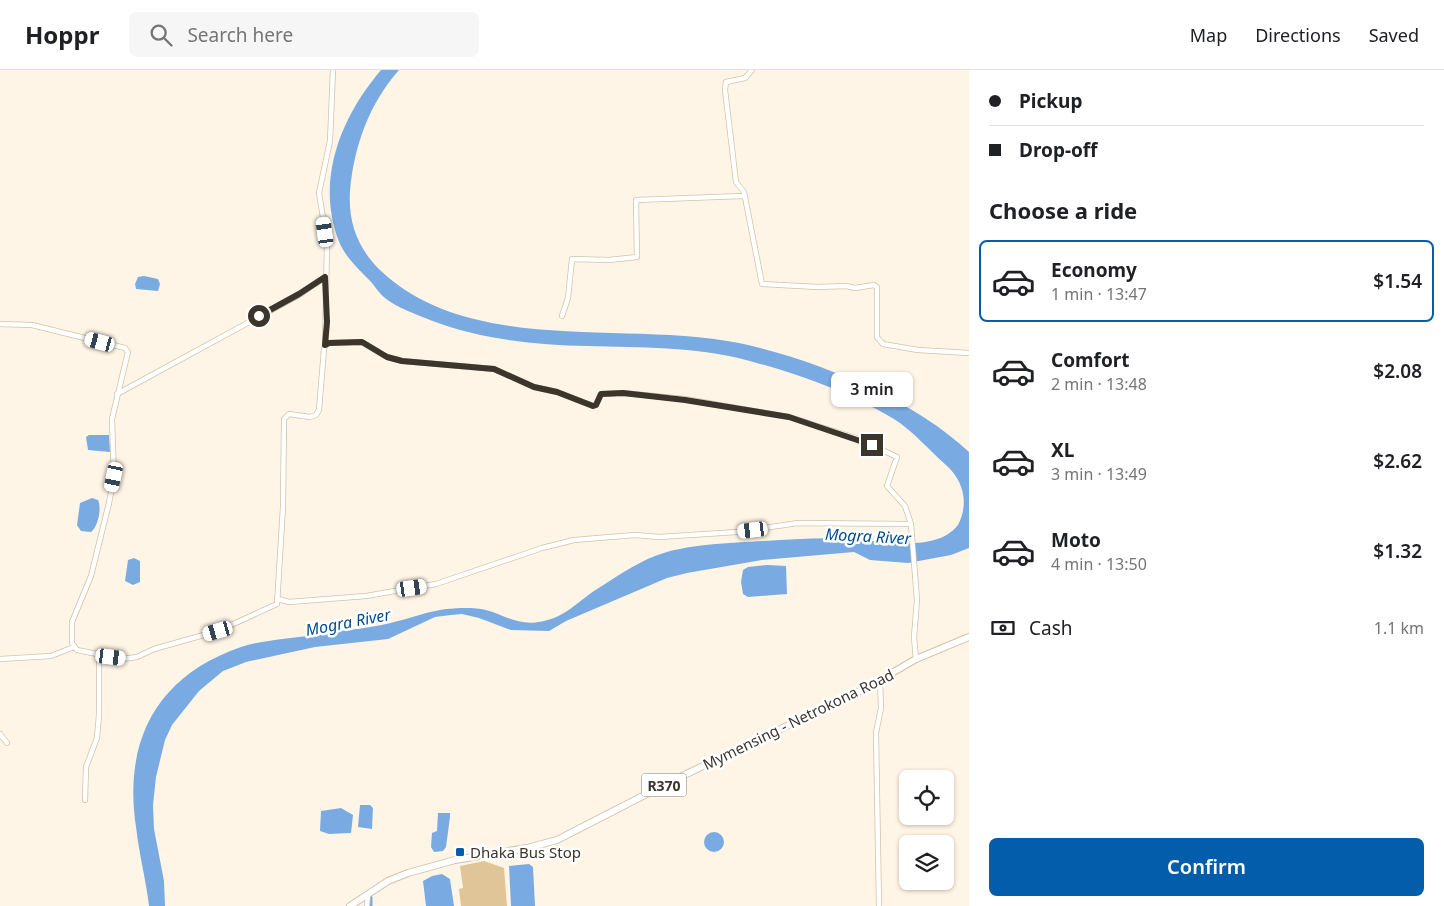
<!DOCTYPE html>
<meta charset="utf-8">
<style>
body{margin:0;font-family:"Noto Sans",sans-serif;background:#f6f6f6;color:#202124;height:100vh;display:flex;flex-direction:column;font-size:19px;white-space:nowrap}
*{box-sizing:border-box;margin:0}
p{font-size:16px;color:#757577}
.icon{flex:none;width:28px;height:28px;fill:none;stroke:currentColor;stroke-width:2;stroke-linecap:round;stroke-linejoin:round}
.map{position:relative;flex:1;overflow:hidden}
.sheet{display:flex;flex-direction:column;background:#fff;width:475px}
.sheet>*{flex:none}
.guide{display:grid;align-content:center;height:110px;padding:0 20px;background:#fff}
.controls{position:absolute;left:899px;top:700px;display:grid;gap:10px}
.controls a{display:grid;place-items:center;width:55px;height:55px;border-radius:8px;background:#fff;box-shadow:0 1px 4px #0004;font-size:25px}
.end{position:absolute;width:22px;height:22px;margin:-11px;border:6px solid #3b352c;background:#fff;box-shadow:0 0 0 2px #fff}
.from{border-radius:50%}
.bubble{position:absolute;height:35px;border-radius:8px;background:#fff;box-shadow:0 1px 4px #0004;font-size:16px;font-weight:600;line-height:35px;text-align:center}
.car{position:absolute;width:15px;height:30px;margin:-15px -8px;border-radius:6px;box-shadow:0 0 4px 1px #0007;background:linear-gradient(#fff 24%,#345 0 40%,#fff 0 76%,#345 0 86%,#fff 0)}
.guide b{display:flex;align-items:center;gap:18px;height:48px;font-size:19px}
.guide b+b{border-top:1px solid #e0e0e0}
.guide i{width:12px;height:12px;background:#202124}
ul{padding:0;list-style:none}
li{display:flex;align-items:center;gap:15px;height:82px;margin:0 10px 8px;padding:0 10px;border:2px solid transparent;border-radius:8px}
li div{flex:1}
li b{display:block;font-size:19px}
li em{font-style:normal;font-weight:600}
li.active{border-color:#045dab}
li>.icon{width:45px;height:45px;stroke-width:1.5}
h2{padding:0 20px;font-size:22px;line-height:60px}
.pay{display:flex;align-items:center;gap:12px;height:55px;padding:0 20px;font-size:19px}
.pay p{margin-inline-start:auto}
.cta{display:flex;gap:10px;margin-top:auto;padding:10px 20px}
.cta a{flex:1;height:58px;border-radius:8px;background:#045dab;color:#fff;font-size:20px;font-weight:600;line-height:58px;text-align:center}
header{display:flex;align-items:center;gap:30px;box-sizing:border-box;height:70px;padding:0 25px;background:#fff;border-bottom:1px solid #e0e0e0}
header strong{font-size:24px}
nav{display:flex;gap:28px;margin-inline-start:auto;font-size:18px}
.search{width:350px;height:45px;background:#f6f6f6;display:flex;align-items:center;gap:12px;box-sizing:border-box;padding:0 18px;border-radius:8px;color:#757577;font-size:19px}
main{display:flex;flex:1;min-height:0}
.map>svg:first-child{display:block}
.green{fill:#e0c599}
.water{fill:#7aaae2}
.lines{fill:none;stroke-linecap:round;stroke-linejoin:round}
.canal{stroke:#7aaae2;stroke-width:5}
.street-casing{stroke:#d1c2a9;stroke-width:6}
.primary-casing{stroke:#d1c2a9;stroke-width:8}
.street{stroke:#fff;stroke-width:4.5}
.primary{stroke:#fff;stroke-width:6}
.route{stroke:#3b352c;stroke-width:6}
.poi-dot{fill:#045dab;stroke:#fff;stroke-width:2}
.labels{text-anchor:middle;dominant-baseline:central;stroke-width:5;stroke-linejoin:round;paint-order:stroke}
.shield{fill:#fff;stroke:#76726b;stroke-width:1}
.shield-label{font-size:14px;font-weight:bold;fill:#3b352c}
.street-label{font-size:15px;fill:#3b352c;stroke:#fff}
.poi-label{font-size:15px;fill:#3b352c;stroke:#fff;text-anchor:start}
.water-label{font-size:16px;font-style:italic;fill:#004c8e;stroke:#fff}
</style>
<header>
<strong>Hoppr</strong>
<div class="search"><svg class="icon" aria-label="search" viewBox="0 0 24 24"><circle cx="10" cy="10" r="6"/><path d="M15 15l6 6"/></svg>Search here</div>
<nav><a>Map</a><a>Directions</a><a>Saved</a></nav>
</header>
<main>
<div class="map">
<svg width="969" height="836" viewBox="0 0 969 836">
<rect width="100%" height="100%" fill="#fff5e6"/>
<path class="green" d="M484,791L504,798L507,836H461L459,819L463,818L460,796Z"/>
<path class="water" d="M381,0H399C369,34 354,76 350,121C348,153 358,179 381,201C471,286 627,250 739,273C814,289 913,329 969,382V478L951,485L908,493L870,490L854,482L762,490L687,503L667,508L566,551L549,561L511,560L479,548L462,544L451,545L435,547L388,569L315,577L246,592L223,601L199,621L172,655L165,670L156,707L153,735L154,759L164,811L165,836H149C146,810 139,784 136,757C123,670 157,606 241,577C266,569 293,569 319,564C345,560 373,558 398,551C414,547 430,541 446,539C459,538 474,537 486,540C507,546 519,557 544,551C564,547 578,532 594,521C611,510 636,493 655,486C685,474 731,473 764,471C793,469 824,467 854,469C884,471 936,483 958,455C969,434 964,411 946,395C929,380 913,361 894,349C849,322 796,303 746,290C694,276 640,278 587,276C534,275 479,269 430,250C416,244 397,238 385,228C380,224 376,218 372,213C348,188 339,182 332,147C322,93 347,40 381,0Z
M144,206L158,209L160,214L158,221L136,219L135,214L138,207Z
M89,365H109L110,382L88,380L86,367Z
M92,428L98,430C102,438 98,457 91,462L81,461L77,455L80,433Z
M134,488L140,491V512L133,515L125,511L128,490Z
M767,495L786,496L787,524L748,527L743,524L741,512L743,500L748,497Z
M360,735H370L373,738L372,759L358,757Z
M341,738L353,745L351,763L329,764L320,761L321,741Z
M438,743H450V747L446,777L443,781L434,782L431,777L432,763L437,761Z
M704 772a10 10 0 1 1 20 0a10 10 0 1 1-20 0Z
M529,794L533,797L535,836H511L509,796Z
M442,804L450,809L454,836H426L423,811L432,806Z"/>
<g class="lines">
<path class="canal" d="M370,828V836"/>
<g class="street-casing">
<path id="street" d="M752,0L745,8L726,12L725,20L736,112L744,122L762,214L818,217L846,216L855,218L874,215L877,217V267L883,274L918,280L969,283
M562,246L568,228L572,189L609,190L637,187L636,130L743,126
M0,254L32,255L125,278L128,282L112,349L114,407L109,433L91,506L72,552V573L77,580L122,589L137,587L154,579L218,561L277,534L283,437L284,349L289,344L310,347L316,345L319,340L324,279L326,273L362,272L387,287L402,291L494,299L534,317L557,322L593,336L596,335L601,324L623,323L685,329L789,347L859,369L897,387L887,416L905,436L911,454L917,530L914,567L916,589
M325,275L327,172L319,123L330,71L333,0
M117,324L299,225L325,207
M278,529L289,532L366,526L436,514L542,478L574,470L635,465L659,467L737,462L798,453L911,454
M0,589L51,586L74,577
M0,664L7,673
M85,730L86,697L97,668L99,645V585
M367,836L368,824
M879,836L876,663L881,638L880,610"/>
</g>
<g class="primary-casing">
<path id="primary" d="M350,836L388,811L408,803L455,790L527,778L557,770L676,709L866,618L916,589L969,567"/>
</g>
<use href="#street" class="street"/>
<use href="#primary" class="primary"/>
</g>
<g class="lines">
<path class="route" d="M259,246L299,224L325,207L327,252L325,275L329,273L362,272L387,287L402,291L494,299L534,317L557,322L593,336L596,335L601,324L623,323L685,330L789,347L872,375"/>
</g>
<rect class="poi-dot" x="455" y="777" width="10" height="10" rx="2.5"/>
<g class="labels">
<rect class="shield" x="641.5" y="703.5" width="45" height="23" rx="4"/>
<g class="shield-label">
<text x="664" y="715">R370</text>
</g>
<g class="street-label">
<text transform="translate(798 649) rotate(-26)">Mymensing - Netrokona Road</text>
</g>
<g class="poi-label">
<text x="470" y="782">Dhaka Bus Stop</text>
</g>
<g class="water-label">
<text transform="translate(868 466) rotate(3)">Mogra River</text>
<text transform="translate(348 552) rotate(-11)">Mogra River</text>
</g>
</g>
</svg>
<div class="controls">
<a><svg class="icon" aria-label="locate" viewBox="0 0 24 24"><circle cx="12" cy="12" r="6"/><path d="M12 2v4M12 18v4M2 12h4M18 12h4"/></svg></a>
<a><svg class="icon" aria-label="layers" viewBox="0 0 24 24"><path d="M12 4l9 5-9 5-9-5zM3 14l9 5 9-5"/></svg></a>
</div>
<i class="end from" style="left:259px;top:246px"></i>
<i class="end" style="left:872px;top:375px"></i>
<div class="bubble" style="left:831px;top:302px;width:82px">3 min</div>
<i class="car" style="left:325px;top:162px;rotate:352deg"></i>
<i class="car" style="left:100px;top:272px;rotate:285deg"></i>
<i class="car" style="left:114px;top:407px;rotate:192deg"></i>
<i class="car" style="left:753px;top:460px;rotate:263deg"></i>
<i class="car" style="left:412px;top:518px;rotate:82deg"></i>
<i class="car" style="left:218px;top:561px;rotate:254deg"></i>
<i class="car" style="left:111px;top:587px;rotate:97deg"></i>
</div>
<section class="sheet">
<div class="guide">
<b><i class="from"></i>Pickup</b>
<b><i></i>Drop-off</b>
</div>
<h2>Choose a ride</h2>
<ul>
<li class="active"><svg class="icon" aria-label="car" viewBox="0 0 24 24"><path d="M5 17H2v-5l4-1 3-4h7l3 4 3 1v5h-3M9 17h6M6 11h13"/><circle cx="7" cy="17" r="2"/><circle cx="17" cy="17" r="2"/></svg><div><b>Economy</b><p>1 min · 13:47</p></div><em>$1.54</em></li>
<li><svg class="icon" aria-label="car" viewBox="0 0 24 24"><path d="M5 17H2v-5l4-1 3-4h7l3 4 3 1v5h-3M9 17h6M6 11h13"/><circle cx="7" cy="17" r="2"/><circle cx="17" cy="17" r="2"/></svg><div><b>Comfort</b><p>2 min · 13:48</p></div><em>$2.08</em></li>
<li><svg class="icon" aria-label="car" viewBox="0 0 24 24"><path d="M5 17H2v-5l4-1 3-4h7l3 4 3 1v5h-3M9 17h6M6 11h13"/><circle cx="7" cy="17" r="2"/><circle cx="17" cy="17" r="2"/></svg><div><b>XL</b><p>3 min · 13:49</p></div><em>$2.62</em></li>
<li><svg class="icon" aria-label="car" viewBox="0 0 24 24"><path d="M5 17H2v-5l4-1 3-4h7l3 4 3 1v5h-3M9 17h6M6 11h13"/><circle cx="7" cy="17" r="2"/><circle cx="17" cy="17" r="2"/></svg><div><b>Moto</b><p>4 min · 13:50</p></div><em>$1.32</em></li>
</ul>
<div class="pay"><svg class="icon" aria-label="cash" viewBox="0 0 24 24"><path d="M3 7h18v10H3z"/><circle cx="12" cy="12" r="2"/></svg>Cash<p>1.1 km</p></div>
<div class="cta"><a>Confirm</a></div>
</section>
</main>
